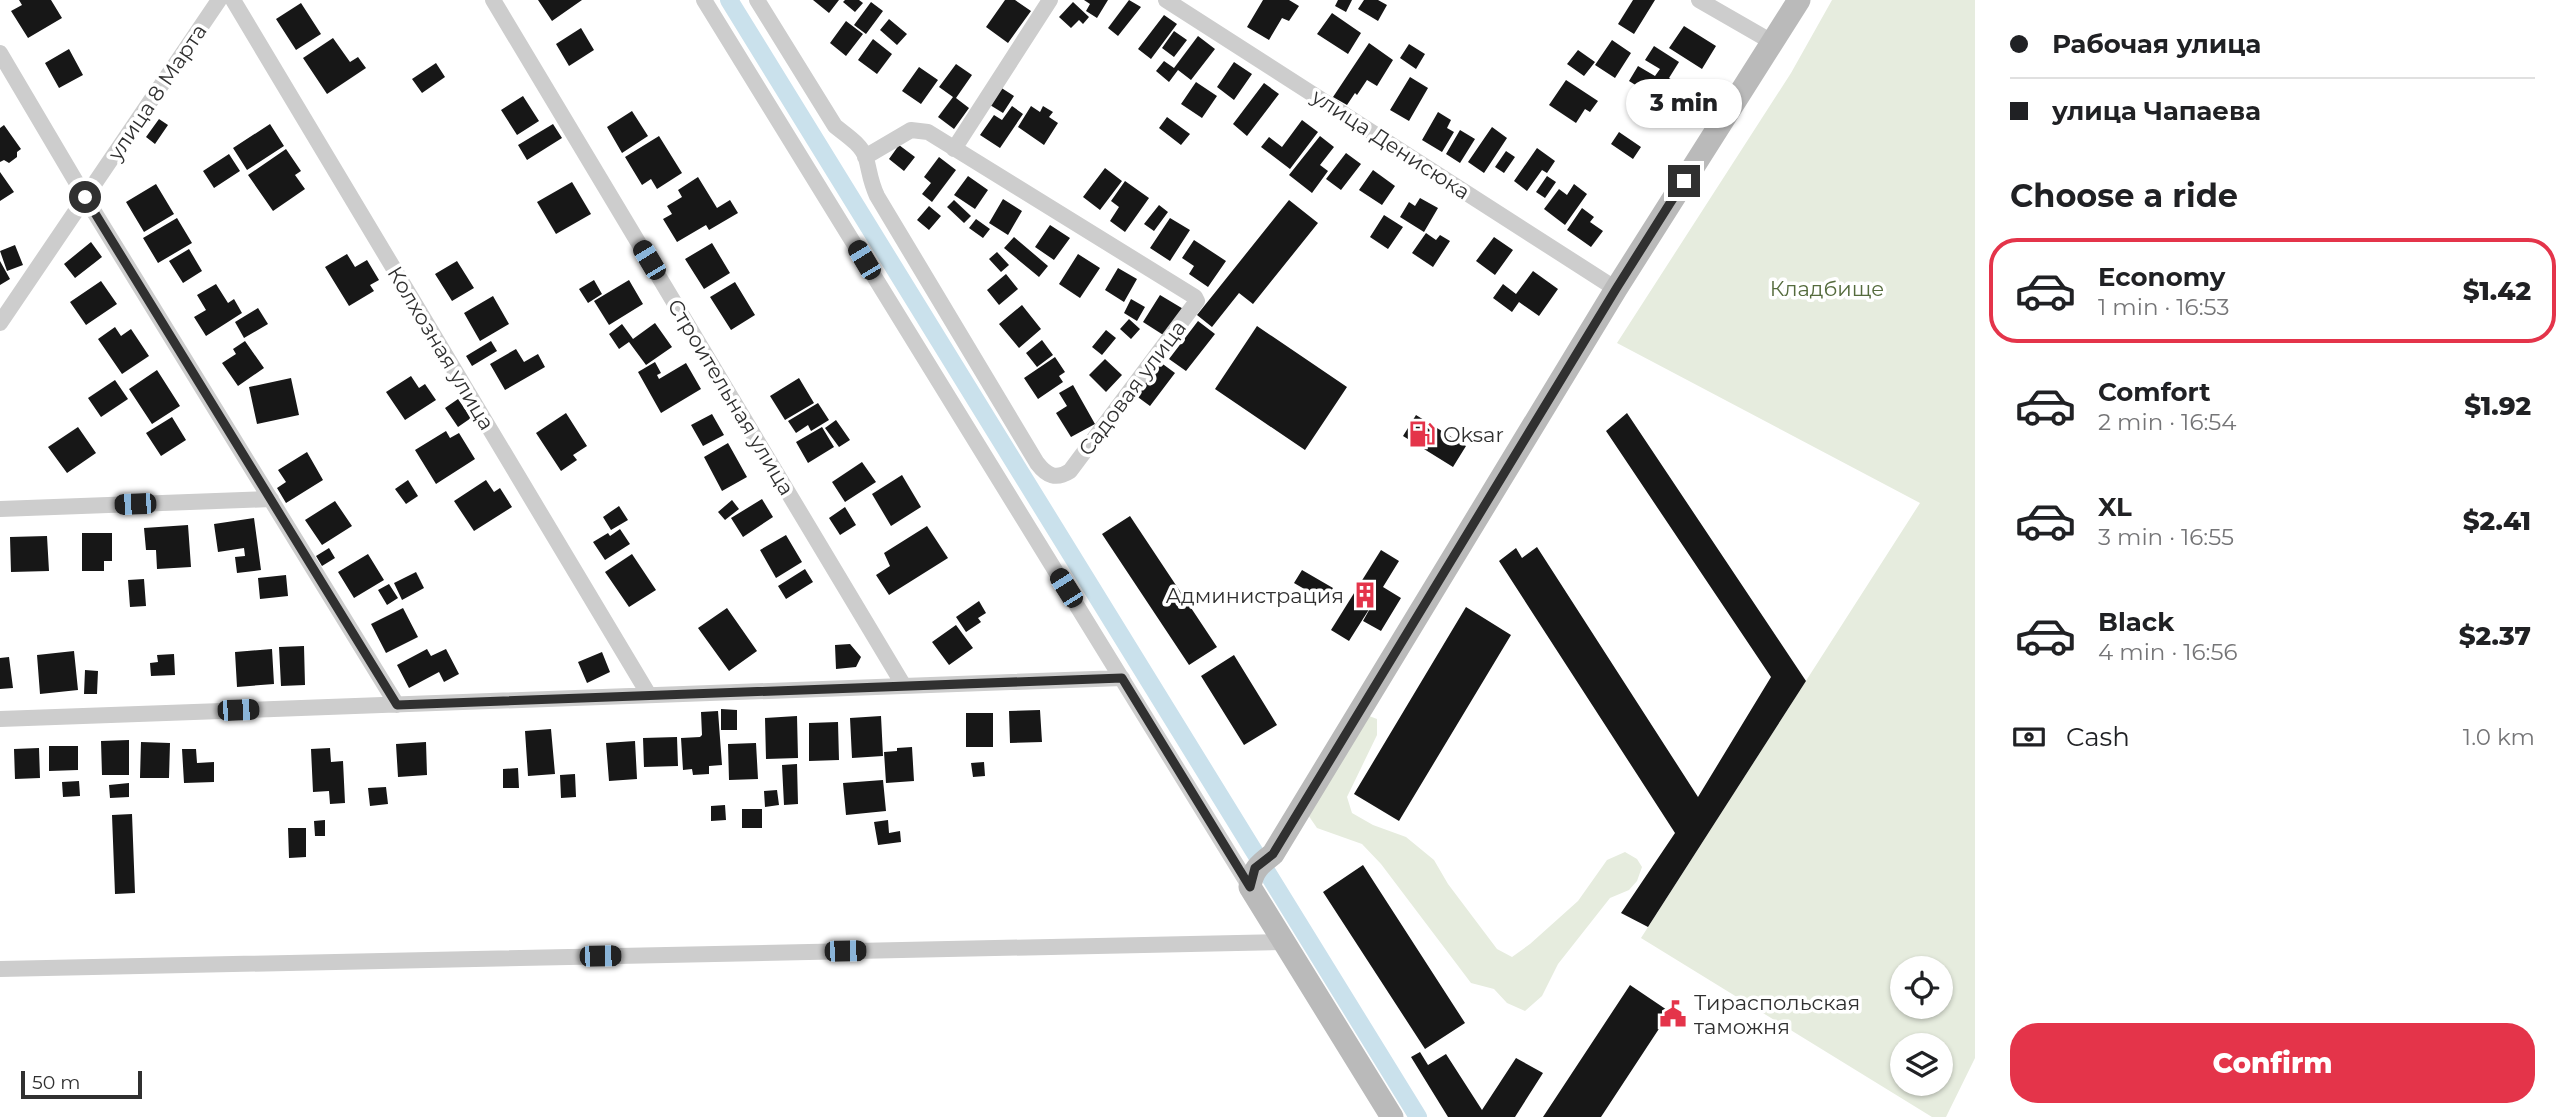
<!DOCTYPE html>
<meta charset="utf-8">
<style>
body{margin:0;font-family:Montserrat,sans-serif;background:#f2f2f2;color:#202124;height:100vh;display:flex;flex-direction:column;font-size:26px;white-space:nowrap}
*{box-sizing:border-box;margin:0}
p{font-size:23px;color:#757577}
.icon{flex:none;width:38px;height:38px;fill:none;stroke:currentColor;stroke-width:2;stroke-linecap:round;stroke-linejoin:round}
.map{position:relative;flex:1;overflow:hidden}
.side{display:flex;flex-direction:column;background:#fff;width:595px}
.side>*{flex:none}
.top-card{display:grid;align-content:center;height:154px;padding:0 35px;background:#fff}
.fabs{position:absolute;left:1890px;top:956px;display:grid;gap:14px}
.fabs a{display:grid;place-items:center;width:63px;height:63px;border-radius:50%;background:#fff;box-shadow:0 2px 5px #0004;font-size:35px}
.scale{position:absolute;left:21px;bottom:18px;width:121px;box-sizing:border-box;padding-left:7px;border:4px solid #303030;border-top:0;font-size:19px;line-height:24px;white-space:nowrap;color:#303030;-webkit-text-stroke:5px #fff;paint-order:stroke}
.end{position:absolute;width:32px;height:32px;margin:-16px;border:9px solid #303030;background:#fff;box-shadow:0 0 0 4px #fff}
.from{border-radius:50%}
.bubble{position:absolute;height:49px;border-radius:24px;background:#fff;box-shadow:0 2px 5px #0004;font-size:23px;font-weight:800;line-height:49px;text-align:center}
.car{position:absolute;width:21px;height:42px;margin:-21px -10px;border-radius:9px;box-shadow:0 0 5px 2px #0007;background:linear-gradient(#222 24%,#8ab4d8 0 40%,#222 0 76%,#8ab4d8 0 86%,#222 0)}
.top-card b{display:flex;align-items:center;gap:24px;height:66px;font-size:26px}
.top-card b+b{border-top:2px solid #e0e0e0}
.top-card i{width:18px;height:18px;background:#202124}
ul{padding:0;list-style:none}
li{display:flex;align-items:center;gap:21px;height:105px;margin:0 14px 10px;padding:0 21px;border:4px solid transparent;border-radius:28px}
li div{flex:1}
li b{display:block;font-size:26px}
li em{font-style:normal;font-weight:800}
li.current{border-color:#e4344a}
li>.icon{width:63px;height:63px;stroke-width:1.5}
h2{padding:0 35px;font-size:32px;line-height:84px}
.pay{display:flex;align-items:center;gap:18px;height:77px;padding:0 35px;font-size:26px}
.pay p{margin-inline-start:auto}
.primary-button{display:flex;gap:14px;margin-top:auto;padding:14px 35px}
.primary-button a{flex:1;height:80px;border-radius:28px;background:#e4344a;color:#fff;font-size:28px;font-weight:800;line-height:80px;text-align:center}
main{display:flex;flex:1;min-height:0}
.map>svg:first-child{display:block}
.green{fill:#e6ecde;fill-rule:evenodd}
.lines{fill:none;stroke-linecap:round;stroke-linejoin:round}
.canal{stroke:#cae1ec;stroke-width:18}
.building{fill:#171717}
.street{stroke:#cdcdcd;stroke-width:16}
.secondary{stroke:#bababa;stroke-width:23}
.route{stroke:#303030;stroke-width:9}
.labels{text-anchor:middle;dominant-baseline:central;stroke-width:7;stroke-linejoin:round;paint-order:stroke}
.street-label{font-size:21px;fill:#303030;stroke:#fff}
.park-label{font-size:21px;fill:#556b3d;stroke:#fff}
.poi-label{font-size:21px;fill:#303030;stroke:#fff;text-anchor:start}
</style>
<main>
<div class="map">
<svg width="1975" height="1117" viewBox="0 0 1975 1117">
<rect width="100%" height="100%" fill="#fff"/>
<path class="green" d="M1832,0H1975V1058L1946,1117H1932L1641,938L1920,503L1617,343L1791,73ZM1902,968H1941V1006H1902ZM1902,1045H1941V1083H1902Z
M1364,714L1377,719V735L1347,797L1352,813L1373,825L1406,837L1434,860L1448,884L1497,949L1512,957L1530,944L1578,901L1607,860L1625,852L1637,859L1642,867L1637,881L1629,890L1610,898L1558,964L1542,996L1525,1011L1507,1003L1494,989L1471,983L1381,864L1362,844L1317,828L1306,812Z"/>
<g class="lines">
<path class="canal" d="M729,0L1418,1117"/>
</g>
<path class="building" d="M19,0H51L62,18L28,38L11,11L22,5Z
M538,0H582L552,21Z
M813,0H839L829,13Z
M845,0H859L863,3L855,12L843,2Z
M1005,0H1015L1031,11L1008,43L986,27Z
M1084,0H1108L1097,18L1086,11L1090,4Z
M1129,0L1141,7L1118,36L1108,28Z
M1263,0H1289L1299,6L1289,21L1282,18L1269,40L1247,27Z
M1338,0H1352L1346,12L1335,6Z
M1364,0H1378L1387,5L1378,21L1358,9Z
M1633,0H1655L1634,34L1618,24Z
M871,2L883,11L866,34L854,25Z
M1073,2L1089,17L1083,24L1079,20L1071,28L1059,17Z
M301,3L321,34L296,50L276,19Z
M1332,13L1361,33L1348,54L1317,34Z
M1164,15L1177,24L1151,59L1138,49Z
M889,19L907,34L897,45L880,30Z
M846,21L863,34L846,56L830,43Z
M1684,26L1716,46L1702,69L1669,48Z
M581,28L594,50L569,66L556,44Z
M1174,31L1187,40L1174,57L1162,48Z
M1198,36L1215,49L1191,80L1178,70L1169,82L1156,71L1164,61L1174,68Z
M333,38L350,62L358,57L366,68L327,94L303,58Z
M873,39L892,54L877,74L858,60Z
M1612,40L1631,53L1615,78L1595,65Z
M1369,43L1393,60L1377,86L1367,80L1357,95L1355,93L1347,105L1333,97Z
M1409,44L1425,54L1416,69L1400,58Z
M1654,46L1679,62L1669,78L1688,90L1676,110L1629,81L1638,66L1655,76L1660,69L1645,60Z
M69,49L83,75L59,88L45,63Z
M1578,50L1595,62L1584,76L1567,64Z
M1234,62L1252,74L1234,100L1217,87Z
M436,63L445,77L422,93L412,79Z
M956,64L972,75L956,98L969,108L954,129L938,117L953,97L939,87Z
M919,67L938,80L921,104L902,91Z
M1410,77L1428,88L1409,121L1390,110Z
M1566,80L1598,101L1590,112L1585,109L1576,123L1549,105Z
M1196,82L1217,96L1202,118L1181,104Z
M1264,83L1279,94L1247,136L1233,124Z
M1000,87L1014,96L1003,113L990,105Z
M523,96L539,121L517,135L501,110Z
M1012,106L1023,114L1000,148L980,135L994,115L1002,120Z
M1031,106L1040,112L1043,106L1053,112L1049,117L1058,123L1044,145L1018,127Z
M632,111L648,136L622,153L607,127Z
M1438,112L1451,120L1447,128L1454,132L1442,152L1422,140Z
M1167,117L1190,134L1181,145L1159,128Z
M159,119L168,125L155,144L146,137Z
M1302,120L1318,132L1290,169L1261,147L1269,137L1282,147Z
M270,124L284,146L247,170L233,148Z
M553,124L562,138L527,160L518,145Z
M4,125L21,149L17,152V157L9,163L4,160L0,162V128Z
M1492,127L1507,138L1484,173L1468,162Z
M1460,130L1475,139L1460,163L1446,154Z
M1619,132L1641,147L1633,159L1611,144Z
M659,136L682,173L657,189L651,179L642,185L625,157Z
M1320,136L1334,147L1320,165L1328,171L1312,193L1289,175Z
M899,145L915,157L904,171L889,159Z
M1537,148L1555,161L1547,173L1542,170L1527,191L1514,181Z
M286,149L301,171L295,175L305,189L273,211L248,175Z
M1506,151L1515,157L1504,173L1495,167Z
M1346,153L1361,164L1341,190L1326,179Z
M229,154L240,171L214,188L203,171Z
M939,157L956,170L932,202L922,194L931,183L924,177Z
M1105,168L1122,181L1100,210L1083,197Z
M1373,170L1395,186L1382,205L1359,190Z
M0,172L14,192L0,201Z
M968,176L988,190L975,209L954,195Z
M1547,176L1556,182L1545,198L1536,192Z
M698,177L717,208L730,200L738,213L709,230L706,225L677,242L663,219L672,214L667,206L682,197L678,190Z
M1125,181L1149,198L1125,232L1110,221L1119,207L1111,201Z
M572,182L591,214L556,234L537,202Z
M156,184L174,214L144,232L126,202Z
M1574,184L1587,194L1565,225L1544,209L1559,189L1567,195Z
M1420,198L1438,208L1424,232L1400,217L1409,202L1415,206Z
M1003,199L1022,211L1008,235L989,223Z
M954,200L971,216L964,223L947,207Z
M1289,200L1318,223L1253,304L1239,293L1212,327L1197,315Z
M1159,205L1168,212L1154,231L1144,224Z
M929,206L941,216L929,230L917,220Z
M1582,208L1594,217L1590,222L1603,231L1591,247L1567,230Z
M1384,215L1403,227L1388,249L1370,237Z
M177,218L192,243L158,263L143,238Z
M1170,218L1190,230L1170,261L1150,248Z
M976,219L990,229L983,238L969,228Z
M1050,225L1070,238L1054,260L1035,247Z
M1426,233L1436,240L1440,235L1450,241L1433,267L1412,253Z
M1014,237L1048,266L1039,277L1004,248Z
M1494,237L1513,250L1495,275L1476,261Z
M1194,240L1226,261L1208,287L1189,274L1194,266L1182,258Z
M91,242L102,257L75,278L64,264Z
M712,243L730,273L704,289L685,259Z
M15,245L23,265L7,271L0,251Z
M189,249L202,271L183,283L169,261Z
M997,252L1009,265L1001,272L989,259Z
M347,254L355,267L367,260L379,280L370,285L374,291L349,306L325,267Z
M1078,254L1100,268L1080,298L1059,284Z
M0,261L10,279L0,285Z
M457,261L474,288L452,301L435,274Z
M1118,268L1137,279L1124,302L1105,290Z
M1533,271L1558,289L1539,316L1519,302L1512,312L1493,298L1503,284L1516,294Z
M1006,274L1018,289L999,305L987,290Z
M594,280L602,294L588,303L579,289Z
M629,280L643,304L609,325L594,301Z
M101,281L117,304L86,325L70,302Z
M735,282L755,315L731,330L710,297Z
M216,284L228,303L234,299L242,313L206,336L194,317L206,310L197,295Z
M1160,295L1185,310L1168,338L1143,322Z
M493,296L509,324L480,341L464,313Z
M1131,299L1145,307L1137,321L1124,313Z
M1022,305L1041,329L1019,348L999,324Z
M258,308L268,324L244,338L235,322Z
M1129,319L1140,329L1131,339L1120,329Z
M1198,321L1215,334L1186,371L1169,359Z
M655,323L672,347L646,365L629,342L619,349L609,334L622,324L633,339Z
M1257,326L1347,387L1305,450L1215,389Z
M115,327L121,336L131,329L149,356L122,374L98,339Z
M1106,330L1116,338L1102,355L1092,347Z
M1042,340L1053,355L1037,367L1026,353Z
M245,341L264,368L238,386L222,363L236,354L233,349Z
M491,341L497,351L472,366L466,356Z
M516,349L524,362L538,354L545,367L505,390L490,364Z
M1055,357L1065,372L1059,376L1063,382L1038,399L1024,378Z
M1105,359L1122,375L1106,392L1089,375Z
M655,362L661,373L657,375L659,379L686,363L701,389L661,413L638,372Z
M1160,362L1175,373L1150,406L1135,395Z
M157,370L180,406L152,424L129,389Z
M411,376L419,388L425,384L436,400L405,420L386,392Z
M291,378L299,415L257,424L249,387Z
M799,378L814,403L785,420L770,396Z
M115,380L128,399L101,417L88,398Z
M1073,385L1095,424L1071,437L1056,413L1067,406L1059,393Z
M458,399L471,418L458,427L445,408Z
M818,403L829,420L811,431L808,425L796,433L788,421Z
M566,413L587,446L573,455L577,460L561,471L536,433Z
M1627,413L1806,681L1648,927L1621,913L1675,833L1499,561L1516,548L1522,558L1537,547L1698,797L1771,677L1606,431Z
M712,414L724,435L703,446L691,425Z
M1416,415L1466,446L1453,467L1403,436Z
M172,417L186,440L161,456L146,433Z
M836,420L850,440L839,447L825,428Z
M78,427L96,453L67,473L48,447Z
M822,427L834,447L808,463L796,442Z
M446,431L450,438L459,433L475,459L436,484L415,450Z
M728,443L747,477L722,491L704,457Z
M307,452L323,480L286,503L277,488L286,482L278,470Z
M862,462L876,482L845,502L832,482Z
M902,475L921,507L891,526L872,494Z
M408,480L418,496L406,504L395,489Z
M486,480L494,492L500,488L512,507L474,531L454,501Z
M762,499L773,517L743,537L731,518Z
M732,500L739,509L725,520L718,512Z
M335,501L352,526L322,545L305,520Z
M619,506L628,520L611,530L603,517Z
M845,507L856,525L840,535L829,518Z
M1130,516L1217,647L1189,665L1102,534Z
M254,518L261,570L237,573L235,557L245,556L244,548L218,552L214,524Z
M188,525L191,567L157,569L156,550H146L144,528Z
M927,526L948,558L889,595L876,575L890,566L884,553Z
M620,529L630,544L605,560L593,542L608,533L610,536Z
M82,533H112V561H104V571H82Z
M786,535L802,562L776,578L760,550Z
M47,536L49,571L11,572L10,537Z
M329,548L335,558L322,566L316,556Z
M1381,550L1399,561L1383,587L1401,598L1381,631L1363,621L1373,603L1349,641L1331,630Z
M368,554L384,580L354,598L338,572Z
M632,554L656,590L629,607L605,572Z
M805,569L813,582L786,599L778,586Z
M1302,570L1333,588L1325,601L1294,583Z
M416,572L424,588L402,600L394,583Z
M286,575L288,596L260,599L258,578Z
M144,579L146,606L130,607L128,580Z
M389,584L398,598L387,605L378,590Z
M979,601L986,613L978,618L981,622L966,632L956,617Z
M1466,607L1511,635L1399,821L1354,794Z
M403,608L418,637L386,653L371,624Z
M727,608L757,651L729,671L698,628Z
M956,625L973,648L949,665L932,642Z
M850,644L861,657L856,667L836,669L835,645Z
M304,646L305,685L281,686L279,647Z
M272,649L274,684L237,687L235,652Z
M427,649L431,656L446,649L459,674L444,682L439,672L409,688L397,665Z
M74,651L78,690L40,694L37,655Z
M602,652L610,672L587,683L578,662Z
M174,654L175,675L151,676L150,663L158,662L157,655Z
M1234,655L1277,725L1244,745L1201,676Z
M9,657L13,688L0,689V658Z
M85,670L98,671L97,694H84Z
M721,709L737,710V730H721Z
M1040,710L1042,742L1010,743L1009,711Z
M718,711L722,765L709,766V774L693,775L692,769L683,770L681,738L700,737L702,735L701,712Z
M966,713H993V747H966Z
M797,716L798,758L766,759L765,718Z
M881,716L883,756L852,758L850,718Z
M838,722L839,760L809,761V723Z
M551,729L555,774L528,776L525,731Z
M677,737L678,766L644,767L643,738Z
M129,740V775H102L101,741Z
M635,741L637,779L609,781L606,743Z
M141,742L170,743L169,778H140Z
M426,742L427,775L398,777L396,744Z
M756,743L758,779L729,780L728,744Z
M49,746H78V770L49,771Z
M912,747L914,781L886,783L884,752L897,751V748Z
M39,748L40,778L15,779L14,749Z
M330,748L331,762L343,761L345,803L330,804L329,791L313,792L311,749Z
M182,749H196L197,763L214,762V782L184,783Z
M984,762L985,776L973,777L971,763Z
M797,764L798,804L784,805L782,765Z
M518,768L519,788H503V769Z
M575,774L576,797L561,798L560,775Z
M883,780L886,811L846,815L843,783Z
M79,781L80,796L63,797L62,782Z
M129,783V797L110,798L109,785Z
M386,787L388,804L370,806L368,788Z
M777,790L779,805L765,807L764,791Z
M725,805L726,820L711,821V806Z
M742,809H762V828H742Z
M132,814L135,893L115,894L112,815Z
M325,820V836H315L314,821Z
M888,820L889,833L900,831L901,842L878,845L874,822Z
M288,828H306V857L289,858Z
M1363,865L1465,1023L1425,1049L1323,892Z
M1630,985L1670,1012L1601,1117H1543Z
M1420,1052L1428,1065L1446,1054L1482,1110L1516,1058L1543,1073L1515,1117H1448L1411,1057Z"/>
<g class="lines">
<path class="street" d="M233,0L649,695
M493,0L904,686
M704,0L1250,887
M757,0L835,126C846,135 861,144 866,158C870,173 870,181 877,196L1037,463C1047,476 1056,480 1070,471L1197,301L1195,297L928,132L911,130L865,157
M1166,0L1616,289
M1699,0L1772,42
M0,53L85,197L397,705
M954,149L1050,0
M0,323L219,0
M0,509L271,499
M0,719L1122,678
M0,969L1284,942"/>
<path class="secondary" d="M1392,1117L1250,887C1252,870 1260,864 1273,854L1616,289L1799,0"/>
</g>
<g class="lines">
<path class="route" d="M85,197L397,705L1122,678L1250,887L1255,868L1273,854L1616,289L1684,181"/>
</g>
<defs>
<g id="fuel-bare" transform="scale(2.1)"><path d="M-5.5-6h7V0h2V4h1.3V-2.5L3-4.5l.8-.8L6-3V5H2.5V1h-1V6h-7ZM-4.2-4.7v3.2H.2V-4.7Z" fill="#e4344a" stroke="#fff" stroke-width="2.5" paint-order="stroke"/></g>
<g id="building-bare" transform="scale(2.1)"><path d="M-4-6H4V6H1V3H-1V6H-4ZM-2.5-4.3h1.7v1.8h-1.7ZM.8-4.3h1.7v1.8H.8ZM-2.5-1h1.7V.8h-1.7ZM.8-1h1.7V.8H.8Z" fill="#e4344a" stroke="#fff" stroke-width="2.5" paint-order="stroke"/></g>
<g id="civic-bare" transform="scale(2.1)"><path d="M-.6-6.5H3V-4.5H.6V-3L4-1V1h2V6H-6V1h2V-1L-.6-3ZM-1.2 2.5V6h2.4V2.5Z" fill="#e4344a" stroke="#fff" stroke-width="2.5" paint-order="stroke"/></g>
</defs>
<g fill-rule="evenodd">
<use href="#fuel-bare" x="1422" y="434"/>
<use href="#building-bare" x="1365" y="595"/>
<use href="#civic-bare" x="1673" y="1014"/>
</g>
<g class="labels">
<g class="street-label">
<text transform="translate(157 92) rotate(-56)">улица 8 Марта</text>
<text transform="translate(1391 144) rotate(33)">улица Денисюка</text>
<text transform="translate(441 348) rotate(59)">Колхозная улица</text>
<text transform="translate(1132 388) rotate(-53)">Садовая улица</text>
<text transform="translate(731 397) rotate(59)">Строительная улица</text>
</g>
<g class="park-label">
<text x="1827" y="288">Кладбище</text>
</g>
<g class="poi-label">
<text x="1443" y="434">Oksar</text>
<text x="1344" y="595" text-anchor="end">Администрация</text>
<text x="1694" y="1002">Тираспольская<tspan x="1694" dy="24">таможня</tspan></text>
</g>
</g>
</svg>
<div class="fabs">
<a><svg class="icon" aria-label="locate" viewBox="0 0 24 24"><circle cx="12" cy="12" r="6"/><path d="M12 2v4M12 18v4M2 12h4M18 12h4"/></svg></a>
<a><svg class="icon" aria-label="layers" viewBox="0 0 24 24"><path d="M12 4l9 5-9 5-9-5zM3 14l9 5 9-5"/></svg></a>
</div>
<div class="scale">50 m</div>
<i class="end from" style="left:85px;top:197px"></i>
<i class="end" style="left:1684px;top:181px"></i>
<div class="bubble" style="left:1626px;top:79px;width:116px">3 min</div>
<i class="car" style="left:649px;top:260px;rotate:329deg"></i>
<i class="car" style="left:864px;top:260px;rotate:329deg"></i>
<i class="car" style="left:135px;top:504px;rotate:268deg"></i>
<i class="car" style="left:1066px;top:588px;rotate:328deg"></i>
<i class="car" style="left:238px;top:710px;rotate:88deg"></i>
<i class="car" style="left:845px;top:951px;rotate:89deg"></i>
<i class="car" style="left:600px;top:956px;rotate:89deg"></i>
</div>
<section class="side">
<div class="top-card">
<b><i class="from"></i>Рабочая улица</b>
<b><i></i>улица Чапаева</b>
</div>
<h2>Choose a ride</h2>
<ul>
<li class="current"><svg class="icon" aria-label="car" viewBox="0 0 24 24"><path d="M5 17H2v-5l4-1 3-4h7l3 4 3 1v5h-3M9 17h6M6 11h13"/><circle cx="7" cy="17" r="2"/><circle cx="17" cy="17" r="2"/></svg><div><b>Economy</b><p>1 min · 16:53</p></div><em>$1.42</em></li>
<li><svg class="icon" aria-label="car" viewBox="0 0 24 24"><path d="M5 17H2v-5l4-1 3-4h7l3 4 3 1v5h-3M9 17h6M6 11h13"/><circle cx="7" cy="17" r="2"/><circle cx="17" cy="17" r="2"/></svg><div><b>Comfort</b><p>2 min · 16:54</p></div><em>$1.92</em></li>
<li><svg class="icon" aria-label="car" viewBox="0 0 24 24"><path d="M5 17H2v-5l4-1 3-4h7l3 4 3 1v5h-3M9 17h6M6 11h13"/><circle cx="7" cy="17" r="2"/><circle cx="17" cy="17" r="2"/></svg><div><b>XL</b><p>3 min · 16:55</p></div><em>$2.41</em></li>
<li><svg class="icon" aria-label="car" viewBox="0 0 24 24"><path d="M5 17H2v-5l4-1 3-4h7l3 4 3 1v5h-3M9 17h6M6 11h13"/><circle cx="7" cy="17" r="2"/><circle cx="17" cy="17" r="2"/></svg><div><b>Black</b><p>4 min · 16:56</p></div><em>$2.37</em></li>
</ul>
<div class="pay"><svg class="icon" aria-label="cash" viewBox="0 0 24 24"><path d="M3 7h18v10H3z"/><circle cx="12" cy="12" r="2"/></svg>Cash<p>1.0 km</p></div>
<div class="primary-button"><a>Confirm</a></div>
</section>
</main>
